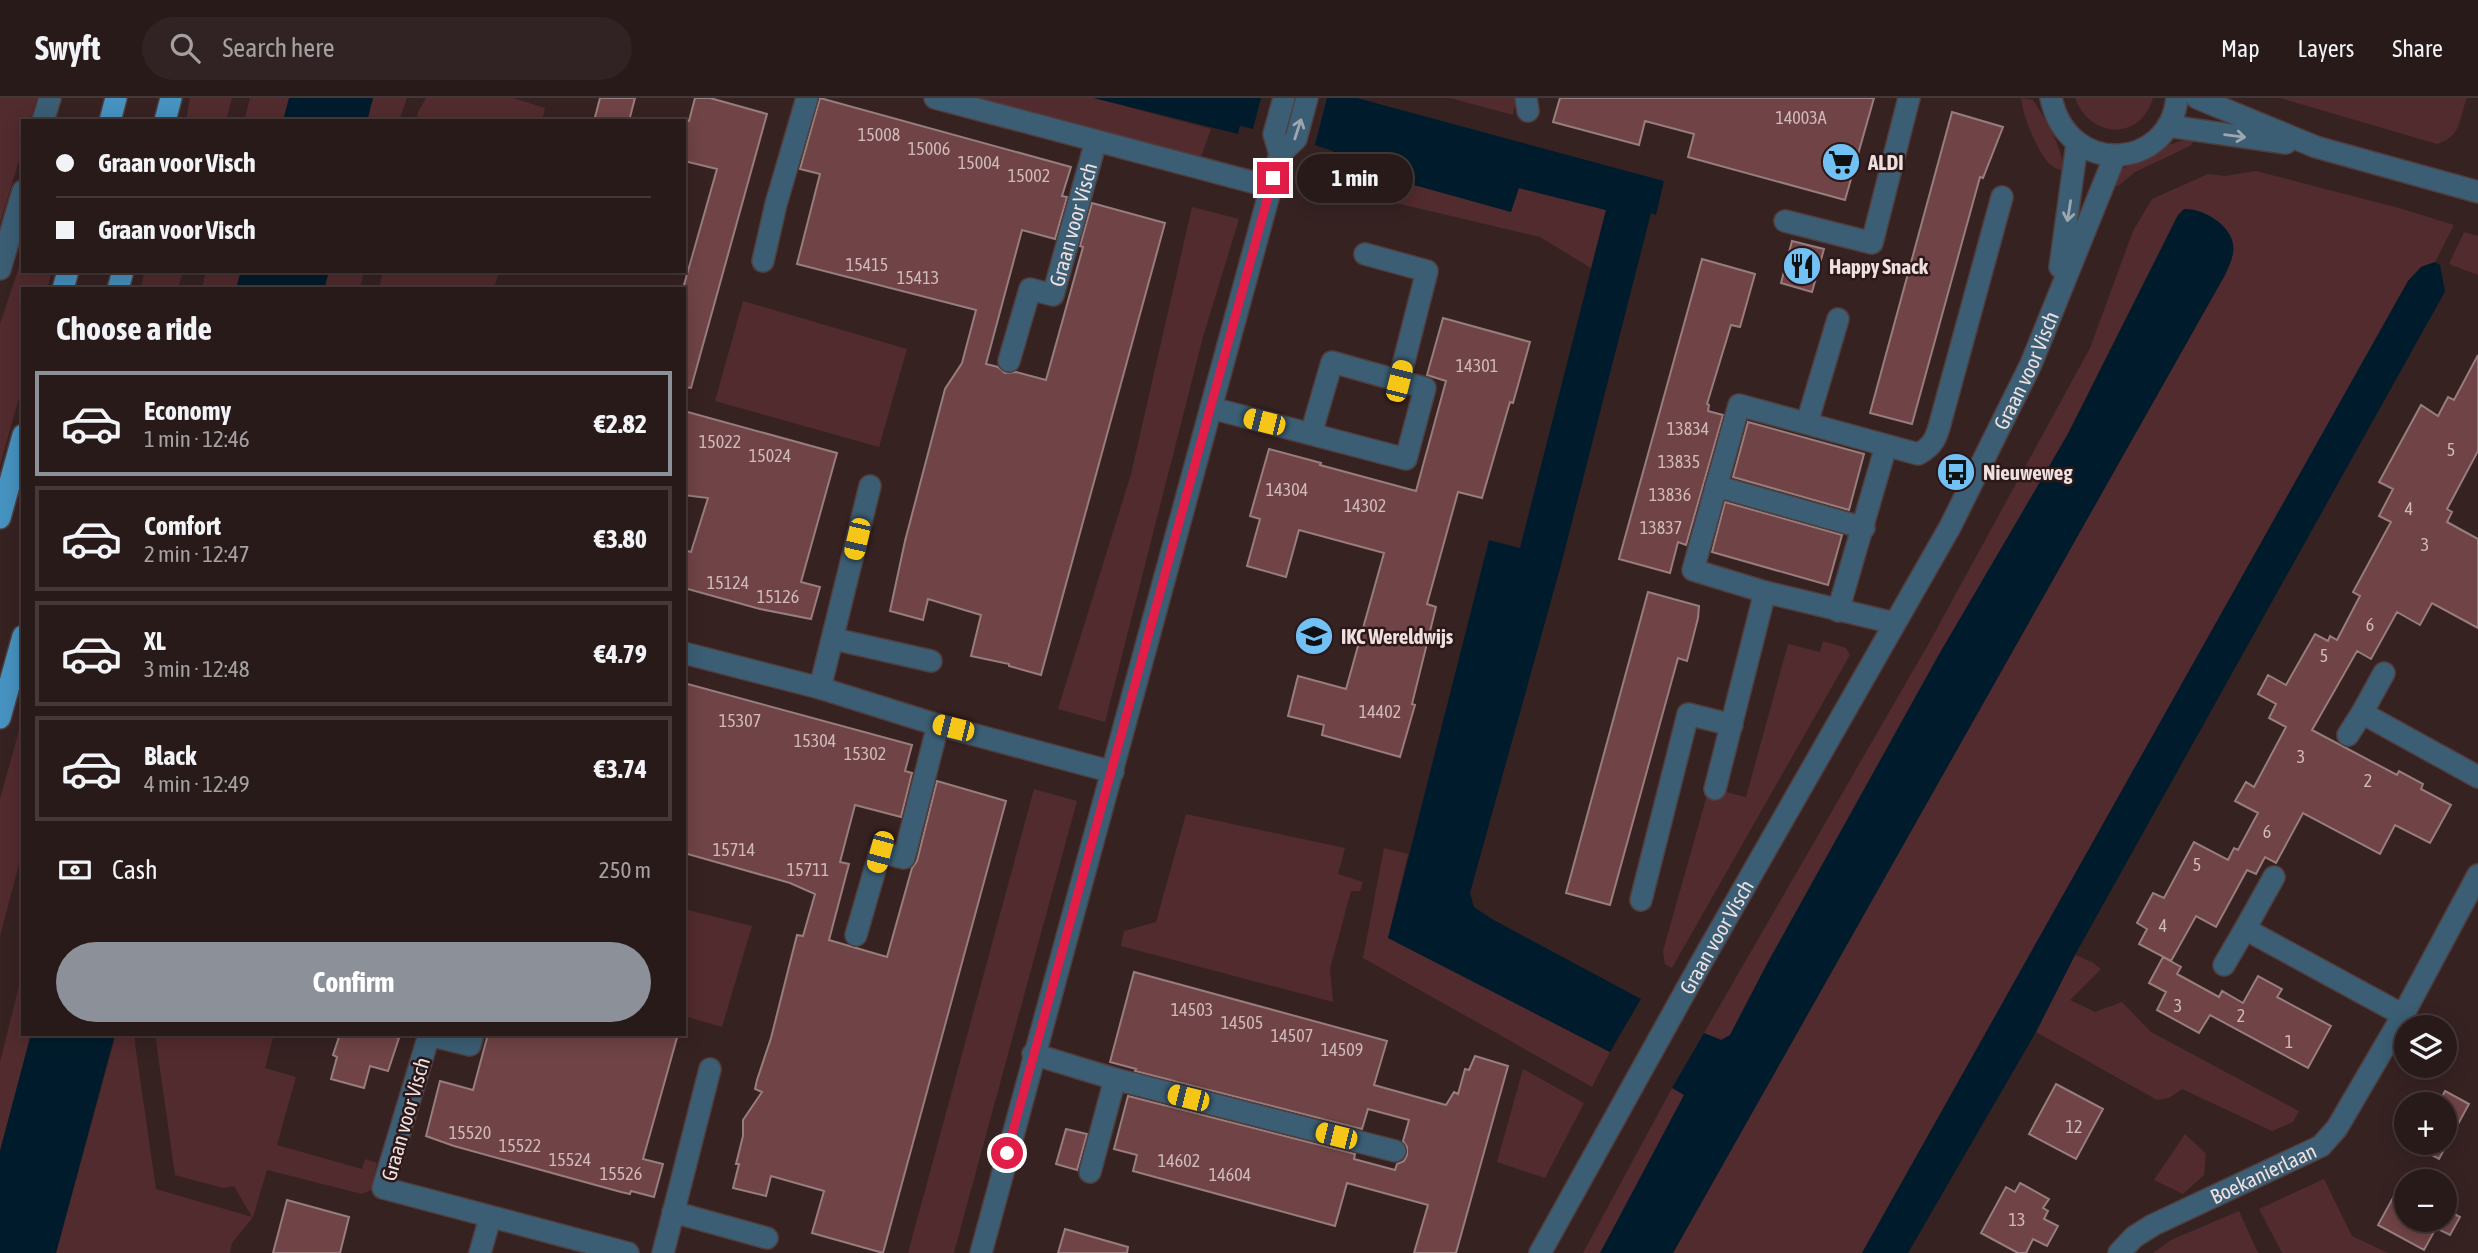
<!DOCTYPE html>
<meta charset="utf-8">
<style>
body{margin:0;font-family:"Asap Condensed",sans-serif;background:#312323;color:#f1f3f6;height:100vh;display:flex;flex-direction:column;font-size:26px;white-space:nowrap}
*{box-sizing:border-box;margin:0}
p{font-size:23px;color:#a5a1a2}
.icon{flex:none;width:38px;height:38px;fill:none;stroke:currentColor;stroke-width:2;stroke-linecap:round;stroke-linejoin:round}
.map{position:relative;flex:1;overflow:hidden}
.side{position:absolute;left:21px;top:189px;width:665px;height:749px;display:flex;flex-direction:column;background:#291a1a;border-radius:0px;box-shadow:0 4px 18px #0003,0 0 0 2px #453839}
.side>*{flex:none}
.hud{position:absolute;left:21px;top:21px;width:665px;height:154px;border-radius:0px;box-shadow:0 4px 18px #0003,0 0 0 2px #453839;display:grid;align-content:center;height:154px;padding:0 35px;background:#291a1a}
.buttons{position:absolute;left:2394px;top:917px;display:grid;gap:14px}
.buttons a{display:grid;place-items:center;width:63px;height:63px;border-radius:50%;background:#291a1a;box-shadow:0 4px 18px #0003,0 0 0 2px #453839;font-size:35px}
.end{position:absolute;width:32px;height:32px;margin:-16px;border:9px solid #e11d48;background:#fff;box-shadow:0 0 0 4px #fff}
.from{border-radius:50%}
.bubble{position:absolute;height:49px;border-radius:24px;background:#291a1a;box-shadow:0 4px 18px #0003,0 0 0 2px #453839;font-size:23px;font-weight:700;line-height:49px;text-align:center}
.car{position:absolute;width:21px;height:42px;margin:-21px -10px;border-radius:9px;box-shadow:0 0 5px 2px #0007;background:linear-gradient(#f5c518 24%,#345 0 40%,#f5c518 0 76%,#345 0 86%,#f5c518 0)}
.hud b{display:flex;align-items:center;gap:24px;height:66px;font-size:26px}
.hud b+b{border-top:2px solid #453839}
.hud i{width:18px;height:18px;background:#f1f3f6}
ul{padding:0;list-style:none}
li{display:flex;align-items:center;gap:21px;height:105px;margin:0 14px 10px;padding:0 21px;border:4px solid #453839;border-radius:0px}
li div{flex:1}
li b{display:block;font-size:26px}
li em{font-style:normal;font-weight:700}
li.active{border-color:#8c9099}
li>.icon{width:63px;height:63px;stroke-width:1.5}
h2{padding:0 35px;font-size:32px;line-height:84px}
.pay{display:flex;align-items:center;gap:18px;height:77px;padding:0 35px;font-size:26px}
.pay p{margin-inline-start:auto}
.cta{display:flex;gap:14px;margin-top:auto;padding:14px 35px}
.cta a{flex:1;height:80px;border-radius:42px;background:#8c9099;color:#fff;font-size:28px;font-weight:700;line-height:80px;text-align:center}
header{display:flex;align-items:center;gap:42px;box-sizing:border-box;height:98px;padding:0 35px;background:#291a1a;border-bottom:2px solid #453839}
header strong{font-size:33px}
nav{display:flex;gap:38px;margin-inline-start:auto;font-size:24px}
.search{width:490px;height:63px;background:#312323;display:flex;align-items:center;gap:18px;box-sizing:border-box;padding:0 24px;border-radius:38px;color:#a5a1a2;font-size:26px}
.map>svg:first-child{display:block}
.green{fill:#522b2e}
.water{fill:#001c2c}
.pier{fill:#372222}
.building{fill:#704446;stroke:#977d7e;stroke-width:2}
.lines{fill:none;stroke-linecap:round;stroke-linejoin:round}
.minor-casing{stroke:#513d3d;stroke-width:24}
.major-casing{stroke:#513d3d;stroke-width:24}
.minor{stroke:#3b5e74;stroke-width:21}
.major{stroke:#4692c0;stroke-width:21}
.oneway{stroke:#9ea6af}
.route{stroke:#e11d48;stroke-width:9}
.labels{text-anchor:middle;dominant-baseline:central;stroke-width:5;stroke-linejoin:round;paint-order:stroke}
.number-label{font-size:18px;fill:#cfb9ba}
.poi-label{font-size:21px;font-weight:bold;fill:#efe0e0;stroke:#2c1819;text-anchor:start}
.street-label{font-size:21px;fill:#efe0e0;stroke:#2c1819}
</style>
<header>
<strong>Swyft</strong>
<div class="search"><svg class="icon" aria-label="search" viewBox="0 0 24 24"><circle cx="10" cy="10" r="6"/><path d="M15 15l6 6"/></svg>Search here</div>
<nav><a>Map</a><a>Layers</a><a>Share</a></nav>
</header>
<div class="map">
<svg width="2478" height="1155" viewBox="0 0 2478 1155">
<rect width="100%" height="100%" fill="#372222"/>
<path class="green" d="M0,0H37L30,23H23V50L0,125Z
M190,0H232L226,23H186Z
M250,0H289L283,23H244Z
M373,0H407L399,23H367Z
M426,0H513L545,10L542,23H416L418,14Z
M968,0H1094L1211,31L1199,64Z
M1450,0H1516L1513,17Z
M2021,0L2033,2C2049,27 2059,43 2065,73C2057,71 2051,69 2046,62C2035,47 2023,18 2021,0Z
M2075,0H2153C2140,44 2090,40 2075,0Z
M2280,0H2467C2458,23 2462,38 2437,46Z
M2184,42L2194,43L2190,48L2135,74L2118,88L2112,87L2122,71L2169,47Z
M2256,73L2399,110L2454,127L2435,164L2421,169L2408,183L1862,1155H1673L2225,177C2234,154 2237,149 2222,128L2178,117L2068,335L1768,864L1730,937L1722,942L1704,935L1929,545L2090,250L2133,133L2152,101L2208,76L2225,78Z
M1378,77L1511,113L1518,90L1606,112L1591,170L1540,139L1375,100Z
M1192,109L1239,121L1203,239L1105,624L1058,611L1131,376Z
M2464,134L2478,138V177L2449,166Z
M23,157V173H52L47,191H23V286L0,367V226Z
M145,173H183L178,191H140Z
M206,173H241L236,191H202Z
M329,173H364L360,191H324Z
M383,173H499L494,191H379Z
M743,203L907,251L879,349L715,303Z
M1823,543L1846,550L1850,557L1672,870L1665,866L1663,853L1709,690L1746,699L1788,546L1820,554Z
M23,618V751L0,838V701Z
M1034,691L1077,703L965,1114L954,1155H908Z
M1186,716L1345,750L1338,776L1363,784L1360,793H1351L1330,871L1333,904L1121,848L1124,833L1156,824Z
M1384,750L1408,756L1388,840L1610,954L1592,989L1363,860Z
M684,811L752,828L722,929L684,918Z
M2075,857L2092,864L2101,871L2070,902L2095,914L2122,904L2151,934L2299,1013L2293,1024L2272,1033L2182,991L2169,1000L2157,1002L2036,934Z
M23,872V936H31L0,1053V964Z
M116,936H135V946L156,1091L252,1119L234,1088L223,1090L175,1077L155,936H274L265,970L296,979L277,1047L362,1071L365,1061L377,1065L371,1092L362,1096L267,1072L253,1119L232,1145L230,1155H56Z
M1523,971L1584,1005L1545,1080L1497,1064Z
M1672,990L1685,996L1662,1043L1600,1155H1583Z
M2185,1036L2206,1056L2204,1077L2183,1096L2154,1082Z
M2324,1081L2352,1138L2388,1155H2282L2259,1111Z
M2239,1113L2258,1155H2153L2171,1142Z"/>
<path class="water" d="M289,0H373L367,23H283Z
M1094,0H1357L1664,83L1656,117L1651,115L1562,463L1470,795L1474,809L1492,821L1641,901L1610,954L1388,840L1489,442L1520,450L1606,112L1519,90L1511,114L1378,77L1331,62L1333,53L1240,28L1238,36Z
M2184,111C2205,110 2238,131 2233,155C2232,163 2228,170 2225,177L1673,1155H1600L1684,997L1672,990L1704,935L1721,942L1730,937L1768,864L1938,558L2068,336L2178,117Z
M2435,164L2440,167L2445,193L2442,199L2075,857L2036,934L1908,1155H1862L2408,183L2421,169Z
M241,173H329L324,191H236Z
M31,936H115L56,1155H0V1053Z"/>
<path class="pier" d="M1261,0H1327L1315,47L1333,53L1331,65L1328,63L1329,56L1314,51L1242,32L1241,38L1237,40L1240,28L1253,31Z"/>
<path class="building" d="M600,0H635L629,23H594Z
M695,0H710L767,16L691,290L684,289V187L717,71L684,63V22L689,23Z
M820,0L1071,69L1062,98L1067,99L1055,141L1022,132L986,266L998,269L1005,275L1016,274L1046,282L1083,149L1080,148L1092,105L1165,125L1041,577L1009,568V566L971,558L981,517L928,501L923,522L890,513L905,443L945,291L962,265L976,212L797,166L820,76L800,71Z
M1560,0H1874L1845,102L1688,59L1694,36L1645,23L1639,47L1553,24Z
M1952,14L2003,29L1983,80L1980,79L1912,326L1870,315Z
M1792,143L1824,151L1812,194L1781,185Z
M1702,161L1755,176L1740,229L1731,227L1707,306L1709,307L1708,313L1723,317L1686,447L1678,444L1670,475L1619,461Z
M1443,220L1530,244L1513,305L1510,304L1482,400L1458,394L1427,506L1436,509L1412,606L1415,607L1400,659L1322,637L1324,627L1288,618L1298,578L1346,591L1384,455L1299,432L1286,479L1247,468L1260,421L1250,418L1269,351L1321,365L1320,367L1416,393L1446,283L1427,277Z
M2478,257V353L2447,411L2452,414L2447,424L2478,441V530L2432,505L2420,527L2397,514L2371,561L2357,553L2312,632L2397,677L2399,673L2423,686L2421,691L2451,707L2430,745L2395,727L2380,756L2303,715L2276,765L2265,759L2256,776L2247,772L2216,829L2196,818L2171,863L2139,846L2147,831L2137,825L2153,795L2164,800L2194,744L2228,762L2234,750L2238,752L2258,715L2235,703L2246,684L2254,689L2286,629L2269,620L2276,606L2258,596L2268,577L2286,587L2315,536L2328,543L2330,538L2337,542L2360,498L2353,494L2391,424L2379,418L2393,391L2379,384L2421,307L2438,318L2448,299L2454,302Z
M684,313L837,355L801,484L820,489L811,521L760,511L684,490V452L691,454L708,400L684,397Z
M1748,324L1864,356L1849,412L1733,379Z
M1725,404L1842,437L1828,487L1712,454Z
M1648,494L1699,508L1698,520L1687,563L1678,560L1610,807L1566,795Z
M684,585L912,647L905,673L912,675L901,719L855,707L840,764L849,766L829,842L887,859L912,770L917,763L937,683L1006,703L883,1155L812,1135L824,1093L771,1078L766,1098L733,1090L739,1066H736L743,1038V1022L762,994L755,991L757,982L771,940L797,837L803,838L815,796L790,785L684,755Z
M2163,859L2181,869L2177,876L2219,899L2222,893L2243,905L2258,878L2282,891L2277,899L2331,928L2308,970L2210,917L2199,935L2157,912L2166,894L2149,885Z
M1134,874L1387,943L1374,987L1446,1007L1454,994L1458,996L1465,971L1469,972L1475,958L1508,968L1456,1155H1414L1428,1107L1347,1085L1335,1128L1133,1073L1137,1057L1114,1051L1128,998L1355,1056L1354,1061L1395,1072L1397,1066L1404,1063L1407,1057V1049L1403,1043L1409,1022L1368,1011L1362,1031L1135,973L1136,971L1110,964Z
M340,936H384L399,940L388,973L370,968L364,990L331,981L337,959L333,957Z
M488,936H678L643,1061L663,1066L654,1099L631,1093L630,1096L621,1094L454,1048L426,1038L440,983L473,992Z
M2056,986L2103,1011L2076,1061L2029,1036Z
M2445,993L2469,1006L2439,1061L2409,1045H2445V1006H2438Z
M1066,1031L1087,1036L1077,1072L1056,1066Z
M2020,1085L2049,1101L2043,1110L2048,1113L2044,1121L2058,1128L2047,1148L2033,1141L2026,1155H2018L1981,1135L2006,1089L2015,1094Z
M2400,1087L2406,1090V1122H2445V1111L2460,1119L2450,1137L2436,1130L2424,1152L2378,1127Z
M287,1102L349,1119L340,1155H273Z
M1065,1131L1128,1149L1127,1155H1058Z"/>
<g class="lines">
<g class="minor-casing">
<g id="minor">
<path d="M935,0L1271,89"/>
<path d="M1526,0L1528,13"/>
<path d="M2051,0C2068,80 2170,72 2177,0"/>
<path d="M2197,0L2316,49L2478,94"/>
<path d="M43,23L50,0"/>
<path d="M2168,28L2286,45"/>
<path d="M1280,56L1274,36L1284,0"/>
<path d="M1785,123L1872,145L1909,0"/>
<path d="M1365,156L1427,173L1399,283"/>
<path d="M763,163L776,106L807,0"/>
<path d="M2060,169L2077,46"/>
<path d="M0,171L23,93"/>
<path id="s1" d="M1009,263L1030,191L1053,197L1096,43"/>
<path d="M1211,310L1406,361L1425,290L1332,264L1311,336"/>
<path d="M1807,325L1838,221"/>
<path d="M1716,388L1864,430"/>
<path d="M1838,513L1886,348"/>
<path d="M1894,525L1765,494L1693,472L1739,307L1918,356C1934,348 1937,338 1941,322L2002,99"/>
<path d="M834,541L931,563"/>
<path d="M684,555L820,590L938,627L1113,674"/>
<path d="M2384,575L2362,615L2478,679"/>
<path d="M820,590L870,388"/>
<path d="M2348,637L2362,615"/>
<path d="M1715,691L1765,494"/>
<path d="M2274,779L2245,831L2403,917"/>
<path d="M1641,802L1688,616L1732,627"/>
<path d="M856,837L880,754L904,760L938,627"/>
<path d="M2224,867L2245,831"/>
<path d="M473,936L470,947L429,937L383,1090L628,1155"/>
<path d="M1033,956L1115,981L1395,1053"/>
<path d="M1090,1074L1115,981"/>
<path d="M673,1114L767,1140"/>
<path d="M480,1155L490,1120"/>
<path d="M663,1155L710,971"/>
<path d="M981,1155C1078,788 1183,423 1280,56L1296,41L1307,0"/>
<path id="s2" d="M1540,1155L1701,865L1950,429L2031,266L2115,58"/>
<path id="s3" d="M2119,1155L2134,1139L2153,1127L2321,1048L2337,1030L2403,917L2478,777"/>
</g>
</g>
<g class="major-casing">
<path id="major" d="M110,23L116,0
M165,23L171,0
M63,191L68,173
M118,191L123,173
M0,420L23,337
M0,620L23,538"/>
</g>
<use href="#minor" class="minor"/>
<use href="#major" class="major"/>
</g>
<defs><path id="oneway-shaft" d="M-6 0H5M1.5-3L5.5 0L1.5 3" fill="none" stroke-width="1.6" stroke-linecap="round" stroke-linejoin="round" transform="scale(1.75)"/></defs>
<g class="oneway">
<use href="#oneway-shaft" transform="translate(1298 31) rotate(-72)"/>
<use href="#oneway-shaft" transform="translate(2235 38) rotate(7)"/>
<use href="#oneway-shaft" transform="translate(2069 113) rotate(99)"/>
</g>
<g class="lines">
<path class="route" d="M1007,1055L1273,80"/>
</g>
<defs>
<g id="supermarket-disc" transform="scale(2.0125)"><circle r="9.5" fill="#71c1f4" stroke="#2c1819"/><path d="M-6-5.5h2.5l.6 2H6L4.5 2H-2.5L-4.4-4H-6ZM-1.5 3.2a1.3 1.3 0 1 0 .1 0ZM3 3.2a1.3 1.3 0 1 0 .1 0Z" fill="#111"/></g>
<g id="restaurant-disc" transform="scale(2.0125)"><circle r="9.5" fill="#71c1f4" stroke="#2c1819"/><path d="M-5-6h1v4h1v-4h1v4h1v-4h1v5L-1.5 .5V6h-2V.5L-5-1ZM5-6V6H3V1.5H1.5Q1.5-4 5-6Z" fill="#111"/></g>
<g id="bus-disc" transform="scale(2.0125)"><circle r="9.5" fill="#71c1f4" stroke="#2c1819"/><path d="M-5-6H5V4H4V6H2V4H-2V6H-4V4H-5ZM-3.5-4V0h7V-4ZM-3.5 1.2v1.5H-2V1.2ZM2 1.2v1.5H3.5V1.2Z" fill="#111"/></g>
<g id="school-disc" transform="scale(2.0125)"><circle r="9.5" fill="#71c1f4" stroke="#2c1819"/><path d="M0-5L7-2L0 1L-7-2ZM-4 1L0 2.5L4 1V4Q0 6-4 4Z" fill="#111"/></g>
</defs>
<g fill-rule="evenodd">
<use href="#supermarket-disc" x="1841" y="64"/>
<use href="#restaurant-disc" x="1802" y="168"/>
<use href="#bus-disc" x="1956" y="374"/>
<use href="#school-disc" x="1314" y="538"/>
</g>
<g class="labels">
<g class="number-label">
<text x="1801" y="19">14003A</text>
<text x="879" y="36">15008</text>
<text x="929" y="50">15006</text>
<text x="979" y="64">15004</text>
<text x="1029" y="77">15002</text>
<text x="867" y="166">15415</text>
<text x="918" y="179">15413</text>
<text x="1477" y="267">14301</text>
<text x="1688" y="330">13834</text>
<text x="720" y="343">15022</text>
<text x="2451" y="351">5</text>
<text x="770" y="357">15024</text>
<text x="1679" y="363">13835</text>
<text x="1287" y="391">14304</text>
<text x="1670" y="396">13836</text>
<text x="1365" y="407">14302</text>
<text x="2409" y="410">4</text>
<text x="1661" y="429">13837</text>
<text x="2425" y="446">3</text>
<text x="728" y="484">15124</text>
<text x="778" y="498">15126</text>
<text x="2370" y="526">6</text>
<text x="2324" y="557">5</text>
<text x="1380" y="613">14402</text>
<text x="740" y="622">15307</text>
<text x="815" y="642">15304</text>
<text x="865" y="655">15302</text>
<text x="2301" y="658">3</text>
<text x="2368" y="682">2</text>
<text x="2267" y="733">6</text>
<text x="734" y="751">15714</text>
<text x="2197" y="766">5</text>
<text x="808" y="771">15711</text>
<text x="2163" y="827">4</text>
<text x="2178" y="907">3</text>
<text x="1192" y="911">14503</text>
<text x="2241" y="917">2</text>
<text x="1242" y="924">14505</text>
<text x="1292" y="937">14507</text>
<text x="2289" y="943">1</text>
<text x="1342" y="951">14509</text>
<text x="2074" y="1028">12</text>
<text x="470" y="1034">15520</text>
<text x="520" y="1047">15522</text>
<text x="570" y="1061">15524</text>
<text x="1179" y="1062">14602</text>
<text x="621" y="1075">15526</text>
<text x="1230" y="1076">14604</text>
<text x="2017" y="1121">13</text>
</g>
<g class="poi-label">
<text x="1868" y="64">ALDI</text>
<text x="1829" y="168">Happy Snack</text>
<text x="1983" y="374">Nieuweweg</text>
<text x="1341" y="538">IKC Wereldwijs</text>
</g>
<g class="street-label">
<text stroke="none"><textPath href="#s1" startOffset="172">Graan voor Visch</textPath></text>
<text stroke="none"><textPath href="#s2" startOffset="1008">Graan voor Visch</textPath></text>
<text stroke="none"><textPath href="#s2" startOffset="362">Graan voor Visch</textPath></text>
<text transform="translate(405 1021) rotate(-74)">Graan voor Visch</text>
<text stroke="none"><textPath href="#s3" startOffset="166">Boekanierlaan</textPath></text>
</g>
</g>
</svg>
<div class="buttons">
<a><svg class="icon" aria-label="layers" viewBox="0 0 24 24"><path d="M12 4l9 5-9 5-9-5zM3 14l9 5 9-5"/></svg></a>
<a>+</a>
<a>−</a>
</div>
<i class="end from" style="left:1007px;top:1055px"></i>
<i class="end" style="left:1273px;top:80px"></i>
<div class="bubble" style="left:1297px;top:56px;width:116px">1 min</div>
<i class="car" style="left:1399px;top:283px;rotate:14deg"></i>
<i class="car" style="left:1264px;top:324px;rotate:284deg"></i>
<i class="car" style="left:857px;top:441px;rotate:193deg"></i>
<i class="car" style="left:953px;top:630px;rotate:284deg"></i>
<i class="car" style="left:880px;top:754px;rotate:195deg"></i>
<i class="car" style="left:1188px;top:1000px;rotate:284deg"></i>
<i class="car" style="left:1336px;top:1038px;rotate:284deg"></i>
<div class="hud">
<b><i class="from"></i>Graan voor Visch</b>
<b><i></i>Graan voor Visch</b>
</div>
<section class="side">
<h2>Choose a ride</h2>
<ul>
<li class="active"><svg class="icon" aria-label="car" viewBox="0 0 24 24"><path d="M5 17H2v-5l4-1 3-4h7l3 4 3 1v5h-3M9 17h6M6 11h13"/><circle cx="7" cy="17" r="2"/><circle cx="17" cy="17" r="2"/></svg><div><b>Economy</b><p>1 min · 12:46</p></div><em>€2.82</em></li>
<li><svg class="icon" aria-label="car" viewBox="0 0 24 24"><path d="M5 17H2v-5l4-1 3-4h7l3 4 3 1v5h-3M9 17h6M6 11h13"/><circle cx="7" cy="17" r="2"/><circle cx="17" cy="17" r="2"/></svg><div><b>Comfort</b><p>2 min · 12:47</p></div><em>€3.80</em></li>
<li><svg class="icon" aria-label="car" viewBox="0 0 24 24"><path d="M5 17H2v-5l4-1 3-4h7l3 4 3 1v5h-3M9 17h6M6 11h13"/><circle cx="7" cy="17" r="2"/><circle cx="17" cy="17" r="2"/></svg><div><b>XL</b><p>3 min · 12:48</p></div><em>€4.79</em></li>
<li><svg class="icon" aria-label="car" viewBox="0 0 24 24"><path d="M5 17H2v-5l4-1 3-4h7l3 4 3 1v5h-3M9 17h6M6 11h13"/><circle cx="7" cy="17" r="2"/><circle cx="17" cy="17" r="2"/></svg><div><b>Black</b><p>4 min · 12:49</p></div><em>€3.74</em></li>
</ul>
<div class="pay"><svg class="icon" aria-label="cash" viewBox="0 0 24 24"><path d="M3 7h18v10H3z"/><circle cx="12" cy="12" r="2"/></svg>Cash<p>250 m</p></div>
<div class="cta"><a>Confirm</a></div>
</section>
</div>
